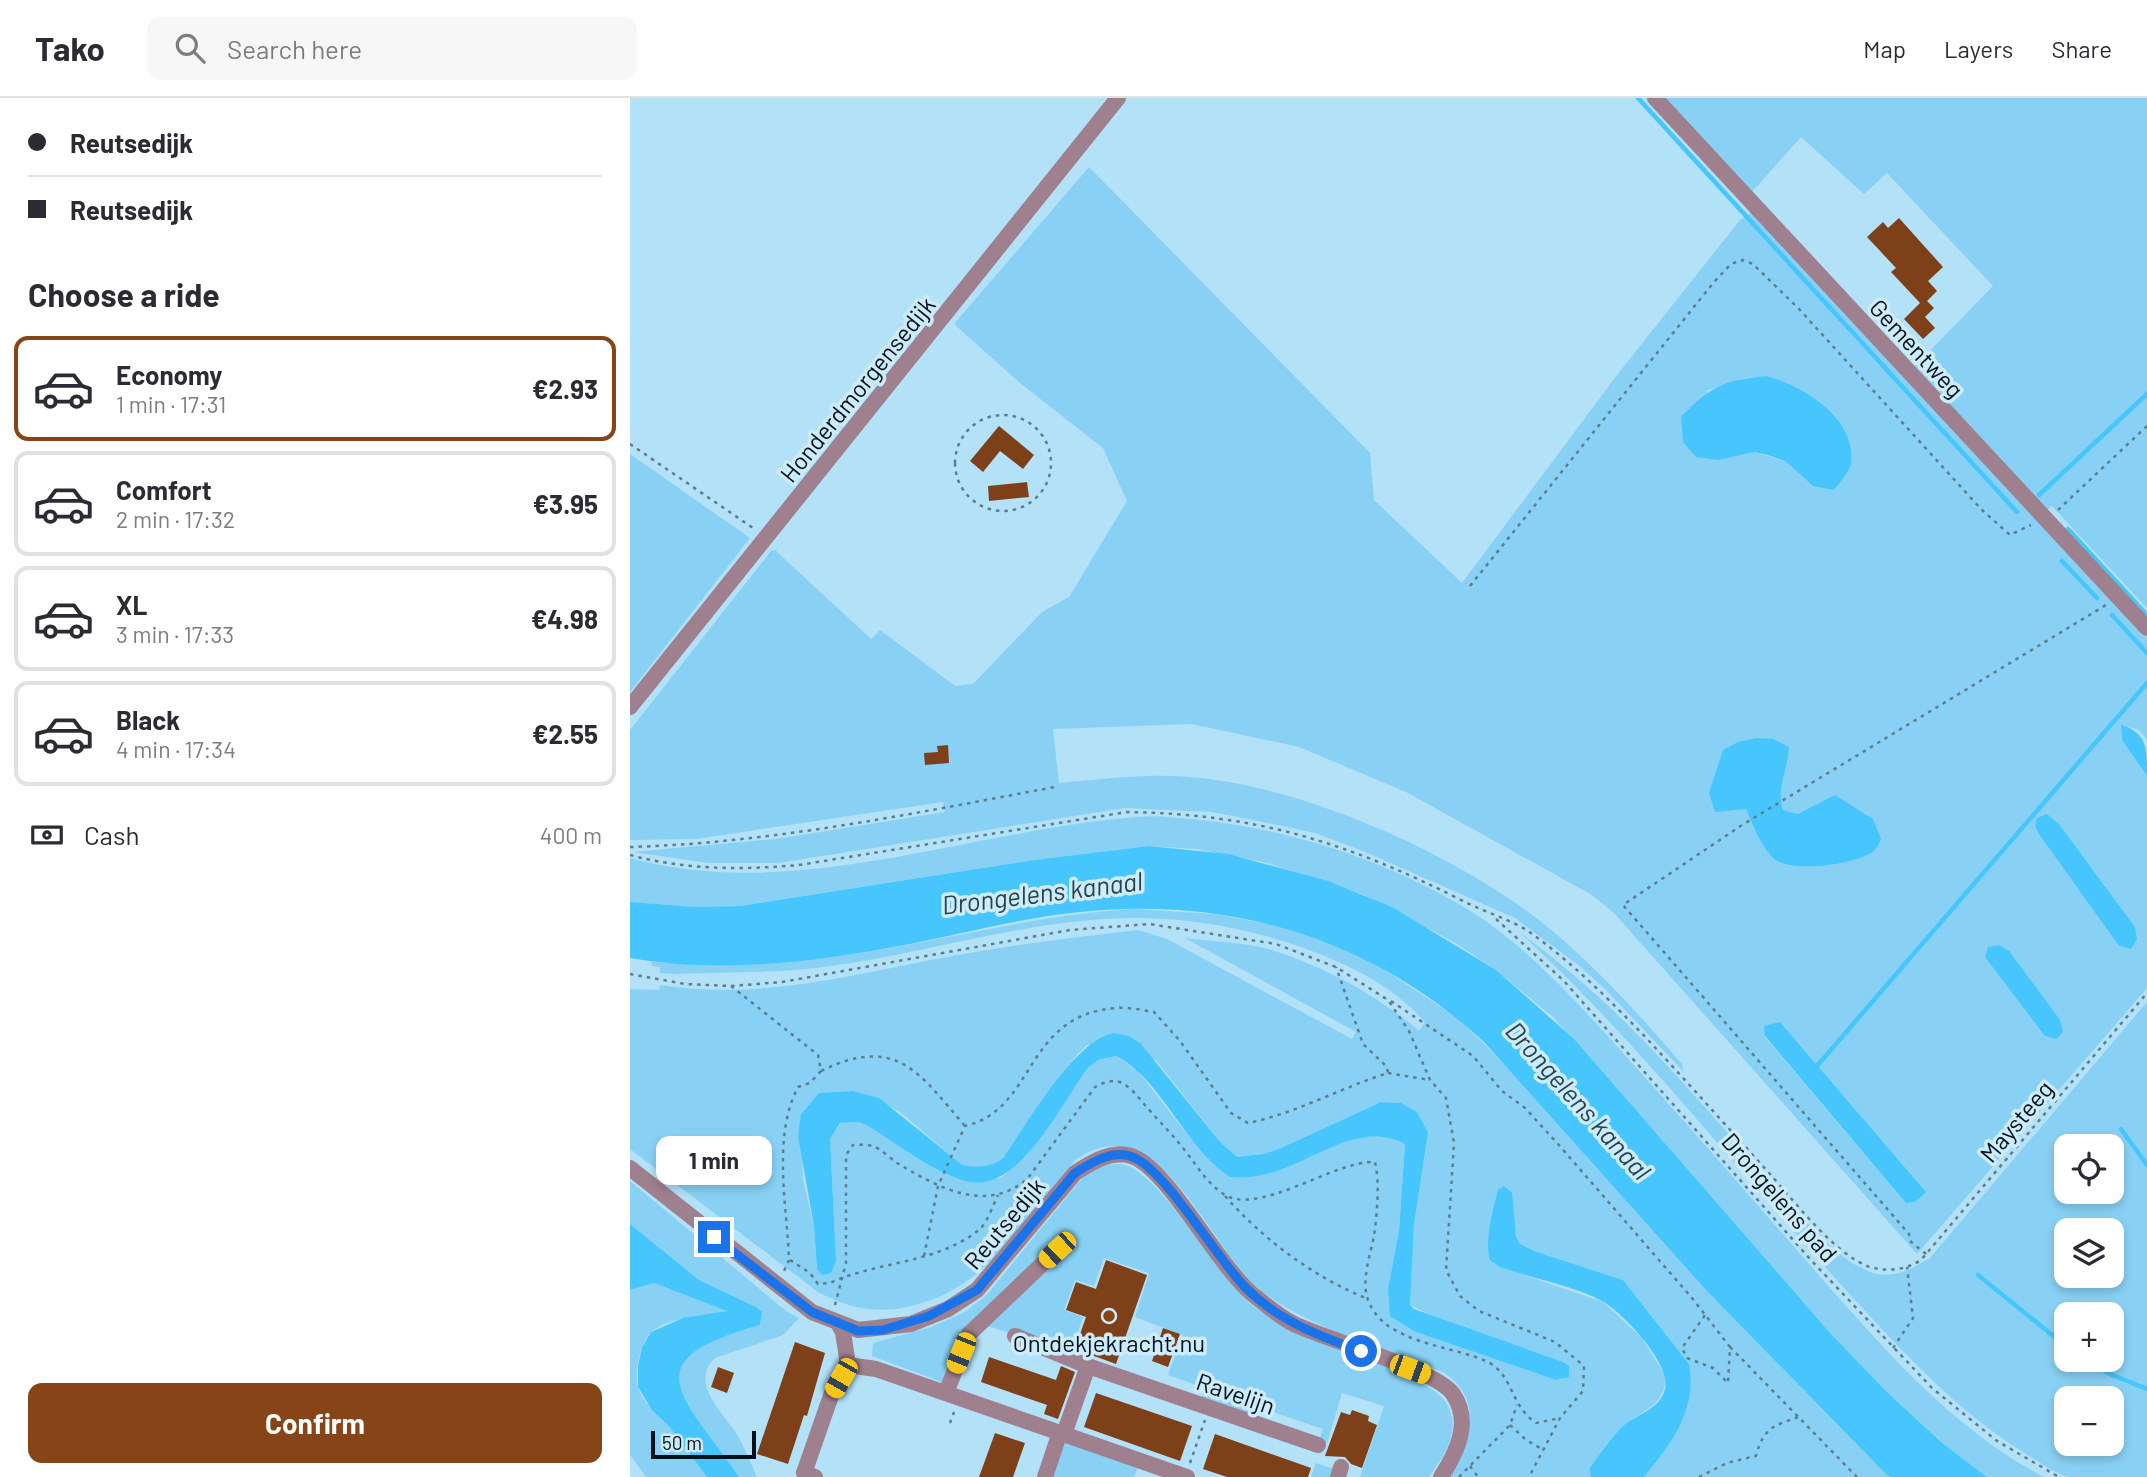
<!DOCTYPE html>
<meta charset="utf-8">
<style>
body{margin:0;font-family:Barlow,sans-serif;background:#f7f7f7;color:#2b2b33;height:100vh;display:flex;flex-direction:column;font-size:26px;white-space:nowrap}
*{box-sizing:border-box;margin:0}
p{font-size:23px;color:#7c7c81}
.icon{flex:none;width:38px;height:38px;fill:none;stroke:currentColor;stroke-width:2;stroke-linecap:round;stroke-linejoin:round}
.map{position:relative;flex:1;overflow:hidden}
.drawer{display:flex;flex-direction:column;background:#fff;width:630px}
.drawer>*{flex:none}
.guide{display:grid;align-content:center;height:154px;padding:0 28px;background:#fff}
.buttons{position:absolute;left:1424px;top:1036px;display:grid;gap:14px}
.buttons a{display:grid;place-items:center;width:70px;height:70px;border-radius:14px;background:#fff;box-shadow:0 4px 10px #0003;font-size:35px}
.scale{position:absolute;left:21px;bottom:18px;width:105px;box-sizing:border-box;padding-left:7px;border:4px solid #00111b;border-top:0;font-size:19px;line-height:24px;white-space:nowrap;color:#00111b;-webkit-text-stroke:5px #cdecfb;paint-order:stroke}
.end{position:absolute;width:32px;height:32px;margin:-16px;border:9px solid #1a73e8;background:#fff;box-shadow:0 0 0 4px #fff}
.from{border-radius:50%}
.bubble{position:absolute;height:49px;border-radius:14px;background:#fff;box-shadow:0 4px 10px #0003;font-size:23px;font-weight:700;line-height:49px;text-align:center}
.car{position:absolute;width:21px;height:42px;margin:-21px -10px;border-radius:9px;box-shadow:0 0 5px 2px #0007;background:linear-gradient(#f5c518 24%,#345 0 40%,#f5c518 0 76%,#345 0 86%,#f5c518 0)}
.guide b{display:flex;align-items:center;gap:24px;height:66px;font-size:26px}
.guide b+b{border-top:2px solid #e1e1e2}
.guide i{width:18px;height:18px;background:#2b2b33}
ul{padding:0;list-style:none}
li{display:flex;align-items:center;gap:21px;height:105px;margin:0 14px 10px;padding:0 14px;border:4px solid #e1e1e2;border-radius:14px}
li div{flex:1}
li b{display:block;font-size:26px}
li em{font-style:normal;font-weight:700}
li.current{border-color:#874417}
li>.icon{width:63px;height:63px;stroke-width:1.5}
h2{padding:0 28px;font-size:32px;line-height:84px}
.pay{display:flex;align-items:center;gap:18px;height:77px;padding:0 28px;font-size:26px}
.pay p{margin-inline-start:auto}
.button{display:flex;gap:14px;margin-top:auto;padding:14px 28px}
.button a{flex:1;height:80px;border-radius:14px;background:#874417;color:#fff;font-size:28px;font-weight:700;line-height:80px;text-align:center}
header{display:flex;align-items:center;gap:42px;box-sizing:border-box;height:98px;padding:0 35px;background:#fff;border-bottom:2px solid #e1e1e2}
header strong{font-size:33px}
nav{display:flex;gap:38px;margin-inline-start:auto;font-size:24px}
.search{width:490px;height:63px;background:#f7f7f7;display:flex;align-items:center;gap:18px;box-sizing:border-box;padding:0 24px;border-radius:14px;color:#7c7c81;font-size:26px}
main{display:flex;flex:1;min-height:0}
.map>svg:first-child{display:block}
.green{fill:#89d1f4;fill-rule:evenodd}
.water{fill:#46c6fc}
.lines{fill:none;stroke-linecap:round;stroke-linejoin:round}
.stream{stroke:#46c6fc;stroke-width:4.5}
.building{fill:#7e4018}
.path{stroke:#5e7e8f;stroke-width:2.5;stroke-dasharray:3.5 5;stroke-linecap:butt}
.minor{stroke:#9f808e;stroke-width:16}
.route{stroke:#1a73e8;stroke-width:9}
.poi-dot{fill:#874417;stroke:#cdecfb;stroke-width:2.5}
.labels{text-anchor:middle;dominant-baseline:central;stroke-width:7;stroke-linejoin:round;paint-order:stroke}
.street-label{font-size:24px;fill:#00111b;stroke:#cdecfb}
.poi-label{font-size:24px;fill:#00111b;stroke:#cdecfb}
.water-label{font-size:26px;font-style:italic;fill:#28434f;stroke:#cdecfb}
</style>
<header>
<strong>Tako</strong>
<div class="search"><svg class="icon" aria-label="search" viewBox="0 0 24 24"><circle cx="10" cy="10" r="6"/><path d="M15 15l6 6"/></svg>Search here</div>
<nav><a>Map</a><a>Layers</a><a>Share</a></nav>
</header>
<main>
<section class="drawer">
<div class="guide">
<b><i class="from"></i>Reutsedijk</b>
<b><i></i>Reutsedijk</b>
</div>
<h2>Choose a ride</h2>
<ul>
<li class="current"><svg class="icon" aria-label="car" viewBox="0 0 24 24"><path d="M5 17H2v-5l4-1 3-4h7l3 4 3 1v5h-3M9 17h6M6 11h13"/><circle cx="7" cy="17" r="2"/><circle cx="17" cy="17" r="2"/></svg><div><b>Economy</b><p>1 min · 17:31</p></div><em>€2.93</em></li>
<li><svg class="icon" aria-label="car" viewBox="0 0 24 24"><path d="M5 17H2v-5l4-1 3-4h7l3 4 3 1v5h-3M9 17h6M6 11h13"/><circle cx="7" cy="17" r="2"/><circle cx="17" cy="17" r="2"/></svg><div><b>Comfort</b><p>2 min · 17:32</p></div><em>€3.95</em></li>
<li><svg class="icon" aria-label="car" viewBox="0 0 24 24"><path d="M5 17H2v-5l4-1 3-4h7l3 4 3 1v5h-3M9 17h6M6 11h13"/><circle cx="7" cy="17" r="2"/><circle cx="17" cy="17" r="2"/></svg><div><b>XL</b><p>3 min · 17:33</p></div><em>€4.98</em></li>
<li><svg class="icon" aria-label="car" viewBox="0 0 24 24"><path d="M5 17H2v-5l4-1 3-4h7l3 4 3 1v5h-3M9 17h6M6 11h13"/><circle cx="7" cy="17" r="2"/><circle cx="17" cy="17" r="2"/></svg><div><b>Black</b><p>4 min · 17:34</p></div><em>€2.55</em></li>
</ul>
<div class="pay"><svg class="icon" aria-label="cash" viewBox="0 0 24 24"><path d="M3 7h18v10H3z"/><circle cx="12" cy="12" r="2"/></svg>Cash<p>400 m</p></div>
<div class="button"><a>Confirm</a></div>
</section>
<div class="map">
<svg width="1517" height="1379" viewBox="0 0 1517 1379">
<rect width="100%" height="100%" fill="#b3e1f8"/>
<path class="green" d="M1035,0H1517V510L1422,408L1417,412L1285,268L1363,188L1257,75L1234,96L1171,39L1122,94Z
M459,69L740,355L744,402L832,485L987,277L1110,122L1121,115L1517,540V642L1509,632L1491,626L1492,642L1517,678V890L1287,1156L984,815L962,797L776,694L669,649L562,626L423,631L429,685C472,681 517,675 561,679C666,688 793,743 880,801C945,845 1001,907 1052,966L1053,973L974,890L947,866L885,820L733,753L685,735L619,721L581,714L495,710L148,765H78L3,754L146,741L315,714L313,704L66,741L0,742V632L141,453L150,451L146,453L241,541L250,532L325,588L343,586L412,514L439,499L497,403L473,350L390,285L324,226ZM1136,278L1183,388L1155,363L1124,354L1076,293L1114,280ZM1159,649C1158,676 1146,685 1153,712L1168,716L1205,698L1133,744L1116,711L1103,710ZM1429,726L1505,829L1506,841L1489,848L1405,728ZM1150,924L1295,1093L1285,1104L1276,1105L1135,939V928Z
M0,356L120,440L0,594Z
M523,718C634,724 737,752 834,809C900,849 951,909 1002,965C1069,1039 1134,1115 1200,1190C1262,1260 1329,1335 1414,1379H1357L1312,1345L1258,1295L1200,1235L923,919L866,872L824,844L732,796L638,765L566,751L519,748L404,762L110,808L66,809L0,804V760C171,807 350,727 523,718Z
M504,811L585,816L669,832L739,862L828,920L894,986L1077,1193L1260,1379H1014C1041,1346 1068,1312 1059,1266L993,1182L907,1154L890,1146L868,1092L859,1148L871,1169L973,1204L1012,1240L1036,1279C1034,1308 1014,1311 995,1327C980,1339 970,1356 959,1371L961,1379H820C840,1343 855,1301 813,1274C753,1251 686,1232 634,1195C579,1155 530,1000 444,1063C396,1119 360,1188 285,1207C250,1217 220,1211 188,1194L0,1051V891L29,892L30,887C124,902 215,879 306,861C373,848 440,840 508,832L537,841L722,941L726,934L555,840C583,844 615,844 642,852C695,869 747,897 789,933L795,924C764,889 722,868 679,852C607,825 527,814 450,823C364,832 280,858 194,869C145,875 95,874 46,876L30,875V869L22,868L21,864C78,866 135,867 192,860C297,848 398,817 504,811ZM457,947L526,962L590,1044L607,1059L634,1056L651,1050L751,1004L771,1005L787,1014L798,1036L784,1126L780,1207L935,1281L926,1282L787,1234L758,1202L769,1133L775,1046C717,1016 664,1087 600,1079L552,1030L507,972L486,958L468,962L458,970L398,1055L371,1080L338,1083L321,1077L238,1028L229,1024L211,1025L200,1040L206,1163L187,1171L184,1128L173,1082L171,1016L189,995L223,993L269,1013L331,1066C343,1071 362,1069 373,1060L445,959Z
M889,834C933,866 972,900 1010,939C1057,987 1100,1039 1146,1089C1172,1118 1203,1159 1240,1174C1262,1182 1282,1171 1300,1160L1517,904V1379C1496,1379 1457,1379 1438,1379C1424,1375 1408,1363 1396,1356C1335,1318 1287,1269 1238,1216C1121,1091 1016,950 889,834ZM1482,1048V1094H1437V1048ZM1482,1132V1178H1437V1132ZM1437,1216H1482V1262H1437ZM1437,1300H1482V1346H1437Z
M491,1066C532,1074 585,1177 623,1208C665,1242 799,1272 817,1306C832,1333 814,1357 799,1379H730L754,1308L712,1295L697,1345L689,1343L693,1331L622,1307L617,1318L571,1301L575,1290L538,1277L553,1237L505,1219L519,1175L474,1160L464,1188L445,1182L434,1212L453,1219L441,1254L354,1227L317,1286L242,1258L243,1245L301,1229L333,1215L356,1198L458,1073L472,1067Z
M0,1083L156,1213L169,1220L153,1237L85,1260C58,1285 95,1316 108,1338C115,1351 121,1365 127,1379H109C53,1297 0,1263 130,1227L132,1215L126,1209L69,1182L0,1126Z
M24,1185L98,1213C75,1219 41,1217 21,1234C10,1245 4,1275 8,1290C13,1305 28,1316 38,1327C52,1343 64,1362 77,1379H16L0,1357V1192Z
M432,1342L509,1367L504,1379H422Z
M686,1365L704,1371L702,1379H681Z"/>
<path class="water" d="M1136,278C1172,287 1227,320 1221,365C1220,373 1209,385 1204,392L1183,388L1155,363L1138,357L1124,354L1088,362L1066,359L1053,344L1051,319C1080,289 1093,282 1136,278Z
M1491,626C1517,637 1517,647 1517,678L1492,642Z
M1126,640L1143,641L1159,649C1158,674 1146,687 1153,712L1168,716L1205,697L1243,721L1251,741C1249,745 1246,752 1242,754C1224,767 1158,776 1142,759C1130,746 1123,727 1116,711L1085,714L1079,695L1093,652L1108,644Z
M1417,716L1429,726L1505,829L1507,841L1501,851L1489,848L1409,736L1405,728L1407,720Z
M519,748L598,756L698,783L762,809L866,872L944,941L1200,1235L1258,1295L1312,1345L1357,1379H1260L1256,1376L1077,1193L855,945C743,841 602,798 450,814C387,820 326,838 263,849C178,865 86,875 0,860V804L66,809L110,808L404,762Z
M1369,847L1379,853L1430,922L1433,933L1427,941L1415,938L1355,859L1358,849Z
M1150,924L1296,1094L1285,1104L1276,1105L1135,938L1134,928Z
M483,935L499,938L511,946L590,1044L607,1059L634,1056L651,1050L751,1004L771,1005L787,1014L798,1035L784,1126L780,1207L784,1211L933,1264L939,1268V1279L926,1282L786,1234L760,1218L758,1192L769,1133L775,1046C717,1016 666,1087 600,1079C556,1051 530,979 486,958L468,962L458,970C431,1005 388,1098 336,1083C301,1073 268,1046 238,1028L229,1024L210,1025L200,1041L206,1163L201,1175L192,1177L187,1171L184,1128L168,1038L171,1016L189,995L223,993L249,1000L331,1066C343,1071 362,1069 373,1060C398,1025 442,945 483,935Z
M874,1088L882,1095L886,1138L890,1146L907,1154L993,1182L1059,1266C1068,1312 1041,1346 1014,1379H961L959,1371C969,1357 980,1341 992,1329C1006,1316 1030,1312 1035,1291C1042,1266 992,1214 972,1203C944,1188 901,1180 870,1169L860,1162C854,1144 863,1111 868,1092Z
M0,1126L69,1182L126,1209L132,1214L130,1227C0,1263 53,1297 109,1379H77L38,1327L22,1312L8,1289V1268L12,1249L21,1234L53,1220L97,1213L24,1185L0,1192Z"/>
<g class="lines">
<path class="stream" d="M1008,0L1387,414
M1409,397L1517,296
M1438,431L1517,517
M1432,463L1467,500
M1482,517L1517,555
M1187,968L1517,585
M1491,1031L1517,1067
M1348,1177L1437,1249
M1457,1262L1480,1276L1517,1291"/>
</g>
<path class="building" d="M1269,120L1313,169L1298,183L1307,193L1297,203L1304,210L1295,219L1305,230L1293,241L1274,221L1290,205L1261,174L1266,170L1237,139L1253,124L1258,130Z
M369,328L404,357L393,371L370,353L353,374L340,363Z
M397,384L399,399L359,403L358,388Z
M318,647L319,665L295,667L294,655L308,654L307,648Z
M476,1162L517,1177L486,1266L445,1251L456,1219L436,1212L446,1184L466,1191Z
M533,1230L550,1236L538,1269L522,1263Z
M165,1244L195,1255L177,1318L174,1317L158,1366L127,1356Z
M359,1259L426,1282L431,1268L445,1274L428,1321L414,1316L417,1307L351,1284Z
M88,1269L104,1275L97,1295L81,1289Z
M466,1295L562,1328L550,1363L454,1329Z
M722,1312L739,1318L738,1323L747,1327L732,1370L721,1366L715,1359L695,1358L711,1314L720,1317Z
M365,1335L395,1345L383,1379H349Z
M585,1336L681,1370L678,1379H597L573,1371Z"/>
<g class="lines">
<path class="path" d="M325 365a48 48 0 1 1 96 0a48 48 0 1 1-96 0Z
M0,346L126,432
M1428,412L1517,328
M840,488L1084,184L1101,166L1113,162L1123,166L1169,211L1351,411L1380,437L1401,427
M0,749C142,745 285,715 425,689
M0,757C55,772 113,772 169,767L497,714C628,716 719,745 835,804C855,814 879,821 898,833C942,864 982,904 1019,943C1060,987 1100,1032 1140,1076C1165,1104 1205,1157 1240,1169C1257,1174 1276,1172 1291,1162L1517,895
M866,821L934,883L1180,1161L1302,1290L1367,1343L1429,1379
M0,876L55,886L101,888L152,884L440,832L519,826L646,846L706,869L758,902L779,933L800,982L816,1000L824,1045L816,1172L830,1198L849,1213L925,1244L954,1268L953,1293L930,1320L899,1379
M101,888L188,957L191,973L180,985L168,989C142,1039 157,1107 159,1162L154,1173
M761,903L843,958L872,993L895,1010L928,1046L1062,1200L1100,1249L1098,1285L1083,1270L1057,1260L1052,1250L1075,1217
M191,973C267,936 289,975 335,1028
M758,975L800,982
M595,1098C634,1142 683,1179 738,1201
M1296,1156L1280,1143L1279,1136L993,807L1112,727L1476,507
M294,1158L308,1088L335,1028C407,1011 393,917 486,910C498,909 512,912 524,914L550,943L601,1015L618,1025C667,1015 710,990 758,975L757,969L733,946L706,869
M160,1162L180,1175L188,1186L200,1185C247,1163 308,1166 350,1131C358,1123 363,1107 368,1097
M205,1207L216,1165V1057L223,1047C229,1047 239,1046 245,1049C252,1052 260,1060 267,1065C307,1089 357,1117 398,1080L465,989C473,985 481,981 490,984C500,988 508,999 514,1006C527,1021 541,1035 553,1050C566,1066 575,1083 592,1095C626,1121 704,1062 745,1064C750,1086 747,1115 744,1138C740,1158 731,1182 738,1202C754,1246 822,1247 858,1264C884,1278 879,1306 906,1325L930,1320
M1100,1249L1227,1379
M1263,1250L1283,1220L1277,1169
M320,1325L324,1314
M880,1327L896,1342L914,1352
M560,1365L575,1322
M840,1368L848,1379
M829,1379L880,1327L887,1307
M1069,1379L1097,1365L1126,1358C1134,1328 1144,1328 1171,1318"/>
<path class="minor" d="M1025,0L1517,530
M0,609L488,0
M0,1070L182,1214L228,1232L281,1226L318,1211L347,1192L445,1075C462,1064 484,1050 504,1059C539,1074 586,1164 621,1195C635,1206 648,1218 664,1226C697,1242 807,1272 823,1296C842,1324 827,1354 811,1379
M209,1227L213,1234L218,1267
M385,1238L458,1268
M218,1267L246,1271L557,1379
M316,1295L339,1236L427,1152
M434,1336L458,1268L688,1347
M185,1379L174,1375L203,1292L218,1267
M415,1379L430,1334
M708,1379L711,1369"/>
</g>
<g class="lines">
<path class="route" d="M84,1139L182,1214L228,1233L253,1232L299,1218L347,1192L445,1075C462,1064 484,1050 505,1060C537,1075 586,1159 615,1189C647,1222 689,1238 731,1253"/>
</g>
<circle class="poi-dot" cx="479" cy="1218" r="7"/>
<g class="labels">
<g class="street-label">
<text transform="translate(1287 250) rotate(47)">Gementweg</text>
<text transform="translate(227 291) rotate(-51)">Honderdmorgensedijk</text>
<text transform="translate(1386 1023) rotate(-50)">Maysteeg</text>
<text transform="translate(1150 1099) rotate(49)">Drongelens pad</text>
<text transform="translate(374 1125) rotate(-50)">Reutsedijk</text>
<text transform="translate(606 1295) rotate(19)">Ravelijn</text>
</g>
<g class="poi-label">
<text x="479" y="1244">Ontdekjekracht.nu</text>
</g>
<g class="water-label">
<text transform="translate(412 794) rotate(-7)">Drongelens kanaal</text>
<text transform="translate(949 1002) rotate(48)">Drongelens kanaal</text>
</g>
</g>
</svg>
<div class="buttons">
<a><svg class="icon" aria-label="locate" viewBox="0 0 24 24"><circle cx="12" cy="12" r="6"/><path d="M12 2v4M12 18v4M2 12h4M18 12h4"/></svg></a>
<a><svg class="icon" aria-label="layers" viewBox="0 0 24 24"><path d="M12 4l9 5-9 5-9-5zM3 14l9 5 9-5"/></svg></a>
<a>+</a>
<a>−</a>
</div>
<div class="scale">50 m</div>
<i class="end from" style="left:731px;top:1253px"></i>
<i class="end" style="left:84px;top:1139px"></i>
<div class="bubble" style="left:26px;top:1038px;width:116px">1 min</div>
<i class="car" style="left:427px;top:1152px;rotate:227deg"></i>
<i class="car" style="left:331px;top:1255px;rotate:202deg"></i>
<i class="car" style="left:780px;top:1271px;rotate:110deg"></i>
<i class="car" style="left:211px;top:1280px;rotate:210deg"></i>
</div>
</main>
